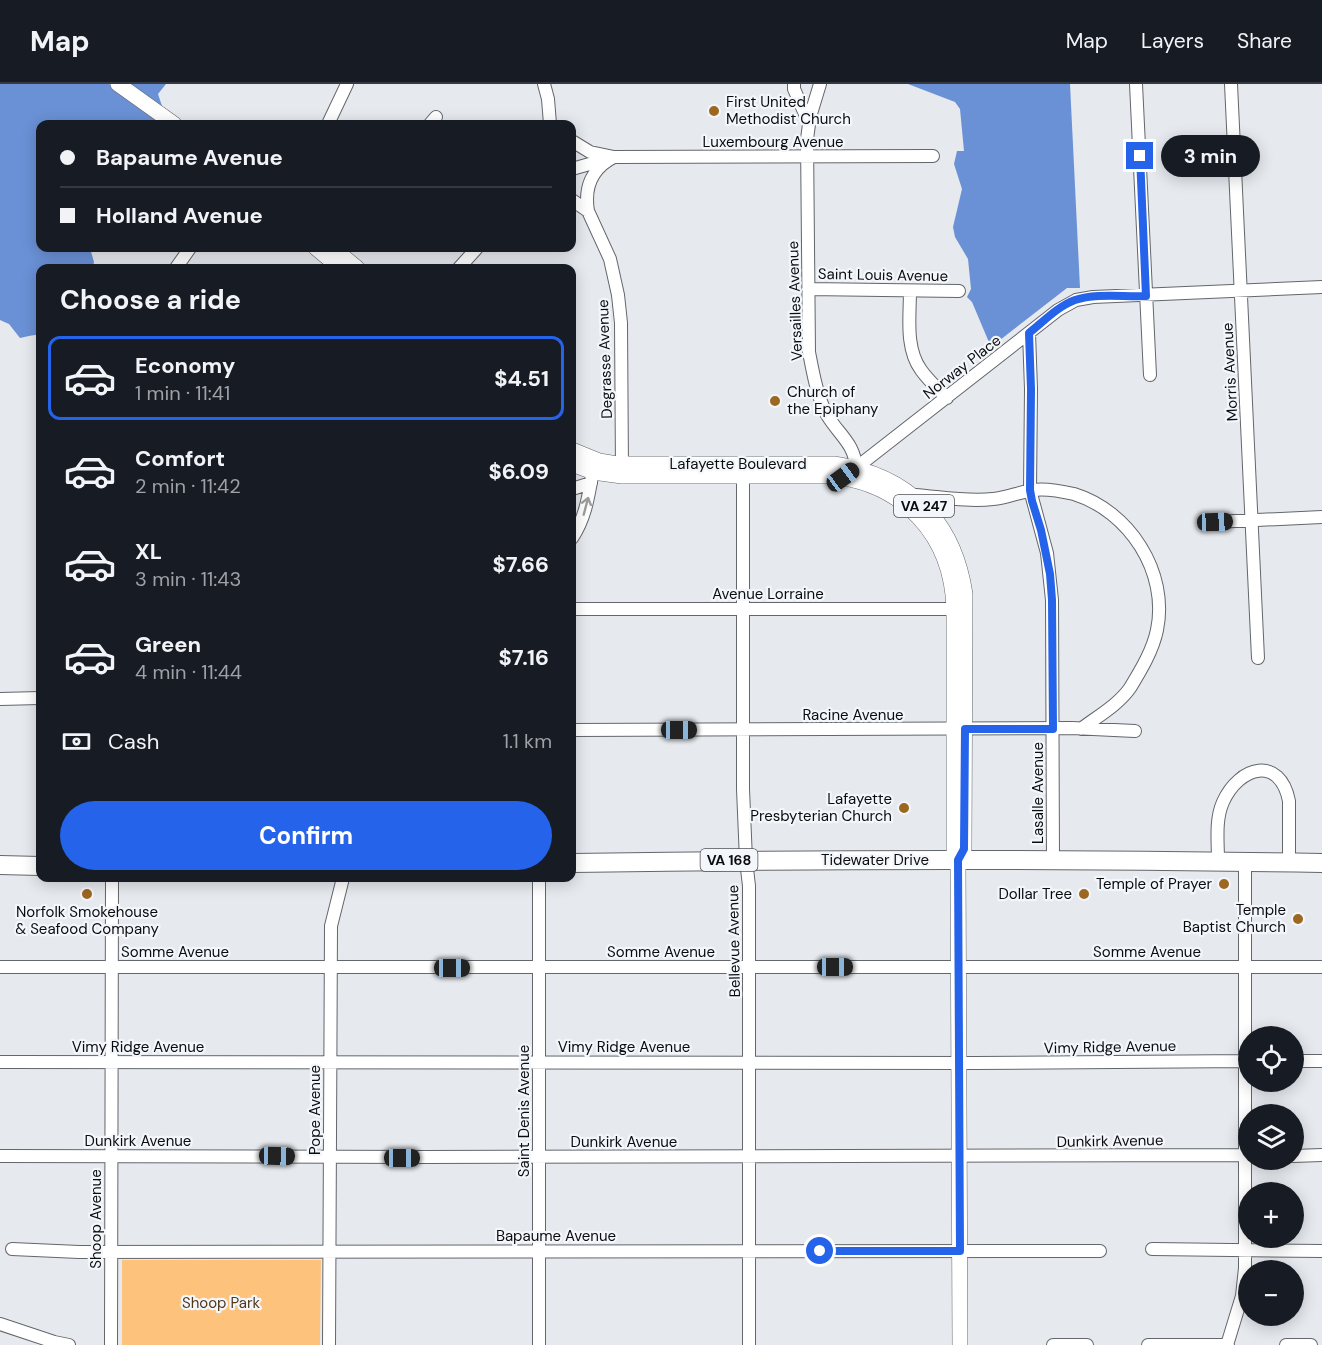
<!DOCTYPE html>
<meta charset="utf-8">
<style>
body{margin:0;font-family:"DM Sans",sans-serif;background:#20242c;color:#f1f3f6;height:100vh;display:flex;flex-direction:column;font-size:22px;white-space:nowrap}
*{box-sizing:border-box;margin:0}
p{font-size:20px;color:#9ea1a6}
.icon{flex:none;width:33px;height:33px;fill:none;stroke:currentColor;stroke-width:2;stroke-linecap:round;stroke-linejoin:round}
.map{position:relative;flex:1;overflow:hidden}
.drawer{position:absolute;left:36px;top:180px;width:540px;height:618px;display:flex;flex-direction:column;background:#171b24;border-radius:12px;box-shadow:0 3px 15px #0003}
.drawer>*{flex:none}
.top-card{position:absolute;left:36px;top:36px;width:540px;height:132px;border-radius:12px;box-shadow:0 3px 15px #0003;display:grid;align-content:center;height:132px;padding:0 24px;background:#171b24}
.fabs{position:absolute;left:1238px;top:942px;display:grid;gap:12px}
.fabs a{display:grid;place-items:center;width:66px;height:66px;border-radius:50%;background:#171b24;box-shadow:0 3px 15px #0003;font-size:30px}
.end{position:absolute;width:27px;height:27px;margin:-14px;border:8px solid #2563eb;background:#fff;box-shadow:0 0 0 3px #fff}
.from{border-radius:50%}
.bubble{position:absolute;height:42px;border-radius:21px;background:#171b24;box-shadow:0 3px 15px #0003;font-size:20px;font-weight:700;line-height:42px;text-align:center}
.car{position:absolute;width:18px;height:36px;margin:-18px -9px;border-radius:8px;box-shadow:0 0 4px 2px #0007;background:linear-gradient(#222 24%,#8ab4d8 0 40%,#222 0 76%,#8ab4d8 0 86%,#222 0)}
.top-card b{display:flex;align-items:center;gap:21px;height:57px;font-size:22px}
.top-card b+b{border-top:2px solid #363941}
.top-card i{width:15px;height:15px;background:#f1f3f6}
ul{padding:0;list-style:none}
li{display:flex;align-items:center;gap:18px;height:84px;margin:0 12px 9px;padding:0 12px;border:3px solid transparent;border-radius:12px}
li div{flex:1}
li b{display:block;font-size:22px}
li em{font-style:normal;font-weight:700}
li.active{border-color:#2563eb}
li>.icon{width:54px;height:54px;stroke-width:1.5}
h2{padding:0 24px;font-size:27px;line-height:72px}
.pay{display:flex;align-items:center;gap:15px;height:66px;padding:0 24px;font-size:22px}
.pay p{margin-inline-start:auto}
.primary-button{display:flex;gap:12px;margin-top:auto;padding:12px 24px}
.primary-button a{flex:1;height:69px;border-radius:36px;background:#2563eb;color:#fff;font-size:24px;font-weight:700;line-height:69px;text-align:center}
header{display:flex;align-items:center;gap:36px;box-sizing:border-box;height:84px;padding:0 30px;background:#171b24;border-bottom:2px solid #363941}
header strong{font-size:28px}
nav{display:flex;gap:33px;margin-inline-start:auto;font-size:21px}
.map>svg:first-child{display:block}
.green{fill:#fdc27c}
.water{fill:#6a91d6}
.lines{fill:none;stroke-linecap:round;stroke-linejoin:round}
.minor-casing{stroke:#63666a;stroke-width:14}
.major-casing{stroke:#63666a;stroke-width:16}
.highway-casing{stroke:#63666a;stroke-width:20}
.minor{stroke:#fff;stroke-width:12}
.major{stroke:#fff;stroke-width:15}
.highway{stroke:#fff;stroke-width:18}
.oneway{stroke:#9d9e9e}
.route{stroke:#2563eb;stroke-width:8}
.poi-dot{fill:#9c671f;stroke:#f3f6fb;stroke-width:2}
.labels{text-anchor:middle;dominant-baseline:central;stroke-width:4.5;stroke-linejoin:round;paint-order:stroke}
.shield{fill:#f3f6fb;stroke:#515254;stroke-width:1.5}
.shield-label{font-size:14px;font-weight:bold;fill:#0b0c0d}
.poi-label{font-size:15px;fill:#0b0c0d;stroke:#f3f6fb;text-anchor:end}
.street-label{font-size:15px;fill:#0b0c0d;stroke:#f3f6fb}
.park-label{font-size:15px;fill:#503819;stroke:#f3f6fb}
</style>
<header>
<strong>Map</strong>
<nav><a>Map</a><a>Layers</a><a>Share</a></nav>
</header>
<div class="map">
<svg width="1322" height="1261" viewBox="0 0 1322 1261">
<rect width="100%" height="100%" fill="#e6e9ee"/>
<path class="green" d="M122,1176H321L320,1261H122Z"/>
<path class="water" d="M0,0H166L158,10L168,40H40V164H90L94,178L93,184H40V251C34,250 27,253 20,254L9,240L0,236Z
M908,0H1070L1080,204H1067L991,263L972,218L967,213L971,205L968,175L955,153L953,143L962,105L954,80L957,67H964L960,25L955,18Z"/>
<g class="lines">
<g class="minor-casing">
<path id="minor" d="M544,0L548,15L550,40
M794,0V5L809,39
M820,0L810,33L807,55L809,268C813,289 817,312 827,331C839,351 855,360 856,384
M1136,0L1150,291
M1231,0L1258,574
M328,40L347,0
M430,40L436,33
M572,57L590,68L614,73L933,72
M614,73C592,84 584,103 588,127L610,175L618,211L621,239L622,387
M572,85L607,75
M572,116L588,127
M176,184L190,164
M459,184L477,164
M808,205L959,207
M910,207C910,232 905,264 921,286C928,296 938,305 947,314
M1029,249L1031,305L1030,406L1047,469L1052,516L1053,776
M743,384V705L746,776L749,802V1261
M852,387L1058,226L1076,216L1093,213L1322,203
M572,405L591,399
M907,413L915,411C941,413 968,418 993,415C1007,414 1019,408 1033,406C1046,404 1061,407 1074,410C1129,427 1169,488 1157,546C1153,566 1141,586 1130,604C1118,621 1098,632 1081,645
M1215,438L1322,433
M572,454C587,432 589,407 594,381
M572,525H960
M0,615L40,614
M572,646L1072,644L1135,647
M1218,777C1218,757 1215,736 1223,718C1239,682 1280,671 1289,717V779
M539,794V1261
M0,883H1322
M1293,977H1322
M0,978L974,979L1248,977
M0,1072L424,1073L1248,1071
M1293,1072L1322,1071
M12,1165L79,1168L1100,1167
M1152,1165L1322,1167
M0,1240L54,1258L69,1261
M111,1261L112,794
M329,1261L331,842L343,794
M1053,1261H1087
M1148,1261H1228
M1227,1261L1242,1212L1245,1184V777
M1286,1261H1311"/>
</g>
<g class="major-casing">
<path id="major" d="M118,0L174,40
M316,164L340,184
M333,164L357,184
M572,366L599,377L617,380H834C908,391 954,436 965,510L964,765L958,776
M572,380L593,388L622,392H830C903,399 952,451 954,525V765L958,776L960,1261"/>
</g>
<g class="highway-casing">
<path id="highway" d="M572,779C822,775 1072,775 1322,779
M0,781L40,782"/>
</g>
<use href="#minor" class="minor"/>
<use href="#major" class="major"/>
<use href="#highway" class="highway"/>
</g>
<defs><path id="oneway-shaft" d="M-6 0H5M1.5-3L5.5 0L1.5 3" fill="none" stroke-width="1.6" stroke-linecap="round" stroke-linejoin="round" transform="scale(1.5)"/></defs>
<use class="oneway" href="#oneway-shaft" transform="translate(586 422) rotate(-75)"/>
<g class="lines">
<path class="route" d="M820,1167H960L958,776L964,765L965,645H1053L1052,516L1050,490L1041,446L1032,417L1030,406L1031,305L1029,249C1043,238 1058,222 1075,216C1096,209 1123,213 1146,212L1140,72"/>
</g>
<g class="poi-dot">
<circle cx="714" cy="27" r="6"/>
<circle cx="775" cy="317" r="6"/>
<circle cx="904" cy="724" r="6"/>
<circle cx="1224" cy="800" r="6"/>
<circle cx="87" cy="810" r="6"/>
<circle cx="1084" cy="810" r="6"/>
<circle cx="1298" cy="835" r="6"/>
</g>
<g class="labels">
<g class="shield">
<rect x="894" y="411" width="60" height="22" rx="4.5"/>
<rect x="700.5" y="765" width="57" height="22" rx="4.5"/>
</g>
<g class="shield-label">
<text x="924" y="422">VA 247</text>
<text x="729" y="776">VA 168</text>
</g>
<g class="poi-label">
<text x="726" y="18" text-anchor="start">First United<tspan x="726" dy="17">Methodist Church</tspan></text>
<text x="787" y="308" text-anchor="start">Church of<tspan x="787" dy="17">the Epiphany</tspan></text>
<text x="892" y="715">Lafayette<tspan x="892" dy="17">Presbyterian Church</tspan></text>
<text x="1212" y="800">Temple of Prayer</text>
<text x="1072" y="810">Dollar Tree</text>
<text x="1286" y="826">Temple<tspan x="1286" dy="17">Baptist Church</tspan></text>
<text x="87" y="828" text-anchor="middle">Norfolk Smokehouse<tspan x="87" dy="17">&amp; Seafood Company</tspan></text>
</g>
<g class="street-label">
<text x="773" y="58">Luxembourg Avenue</text>
<text transform="translate(883 191) rotate(1)">Saint Louis Avenue</text>
<text transform="translate(795 217) rotate(-92)">Versailles Avenue</text>
<text transform="translate(605 275) rotate(-92)">Degrasse Avenue</text>
<text transform="translate(962 283) rotate(-38)">Norway Place</text>
<text transform="translate(1230 288) rotate(-93)">Morris Avenue</text>
<text x="738" y="380">Lafayette Boulevard</text>
<text x="768" y="510">Avenue Lorraine</text>
<text x="853" y="631">Racine Avenue</text>
<text transform="translate(1038 709) rotate(-90)">Lasalle Avenue</text>
<text x="875" y="776">Tidewater Drive</text>
<text transform="translate(734 857) rotate(-91)">Bellevue Avenue</text>
<text x="175" y="868">Somme Avenue</text>
<text x="661" y="868">Somme Avenue</text>
<text x="1147" y="868">Somme Avenue</text>
<text x="138" y="963">Vimy Ridge Avenue</text>
<text x="624" y="963">Vimy Ridge Avenue</text>
<text transform="translate(1110 963) rotate(-1)">Vimy Ridge Avenue</text>
<text transform="translate(315 1026) rotate(-90)">Pope Avenue</text>
<text transform="translate(524 1027) rotate(-90)">Saint Denis Avenue</text>
<text x="138" y="1057">Dunkirk Avenue</text>
<text transform="translate(1110 1057) rotate(-1)">Dunkirk Avenue</text>
<text x="624" y="1058">Dunkirk Avenue</text>
<text transform="translate(96 1135) rotate(-90)">Shoop Avenue</text>
<text x="556" y="1152">Bapaume Avenue</text>
</g>
<g class="park-label">
<text x="221" y="1219">Shoop Park</text>
</g>
</g>
</svg>
<div class="fabs">
<a><svg class="icon" aria-label="locate" viewBox="0 0 24 24"><circle cx="12" cy="12" r="6"/><path d="M12 2v4M12 18v4M2 12h4M18 12h4"/></svg></a>
<a><svg class="icon" aria-label="layers" viewBox="0 0 24 24"><path d="M12 4l9 5-9 5-9-5zM3 14l9 5 9-5"/></svg></a>
<a>+</a>
<a>−</a>
</div>
<i class="end from" style="left:820px;top:1167px"></i>
<i class="end" style="left:1140px;top:72px"></i>
<div class="bubble" style="left:1161px;top:51px;width:99px">3 min</div>
<i class="car" style="left:843px;top:393px;rotate:54deg"></i>
<i class="car" style="left:1215px;top:438px;rotate:88deg"></i>
<i class="car" style="left:679px;top:646px;rotate:90deg"></i>
<i class="car" style="left:835px;top:883px;rotate:90deg"></i>
<i class="car" style="left:452px;top:884px;rotate:90deg"></i>
<i class="car" style="left:277px;top:1072px;rotate:91deg"></i>
<i class="car" style="left:402px;top:1074px;rotate:90deg"></i>
<div class="top-card">
<b><i class="from"></i>Bapaume Avenue</b>
<b><i></i>Holland Avenue</b>
</div>
<section class="drawer">
<h2>Choose a ride</h2>
<ul>
<li class="active"><svg class="icon" aria-label="car" viewBox="0 0 24 24"><path d="M5 17H2v-5l4-1 3-4h7l3 4 3 1v5h-3M9 17h6M6 11h13"/><circle cx="7" cy="17" r="2"/><circle cx="17" cy="17" r="2"/></svg><div><b>Economy</b><p>1 min · 11:41</p></div><em>$4.51</em></li>
<li><svg class="icon" aria-label="car" viewBox="0 0 24 24"><path d="M5 17H2v-5l4-1 3-4h7l3 4 3 1v5h-3M9 17h6M6 11h13"/><circle cx="7" cy="17" r="2"/><circle cx="17" cy="17" r="2"/></svg><div><b>Comfort</b><p>2 min · 11:42</p></div><em>$6.09</em></li>
<li><svg class="icon" aria-label="car" viewBox="0 0 24 24"><path d="M5 17H2v-5l4-1 3-4h7l3 4 3 1v5h-3M9 17h6M6 11h13"/><circle cx="7" cy="17" r="2"/><circle cx="17" cy="17" r="2"/></svg><div><b>XL</b><p>3 min · 11:43</p></div><em>$7.66</em></li>
<li><svg class="icon" aria-label="car" viewBox="0 0 24 24"><path d="M5 17H2v-5l4-1 3-4h7l3 4 3 1v5h-3M9 17h6M6 11h13"/><circle cx="7" cy="17" r="2"/><circle cx="17" cy="17" r="2"/></svg><div><b>Green</b><p>4 min · 11:44</p></div><em>$7.16</em></li>
</ul>
<div class="pay"><svg class="icon" aria-label="cash" viewBox="0 0 24 24"><path d="M3 7h18v10H3z"/><circle cx="12" cy="12" r="2"/></svg>Cash<p>1.1 km</p></div>
<div class="primary-button"><a>Confirm</a></div>
</section>
</div>
